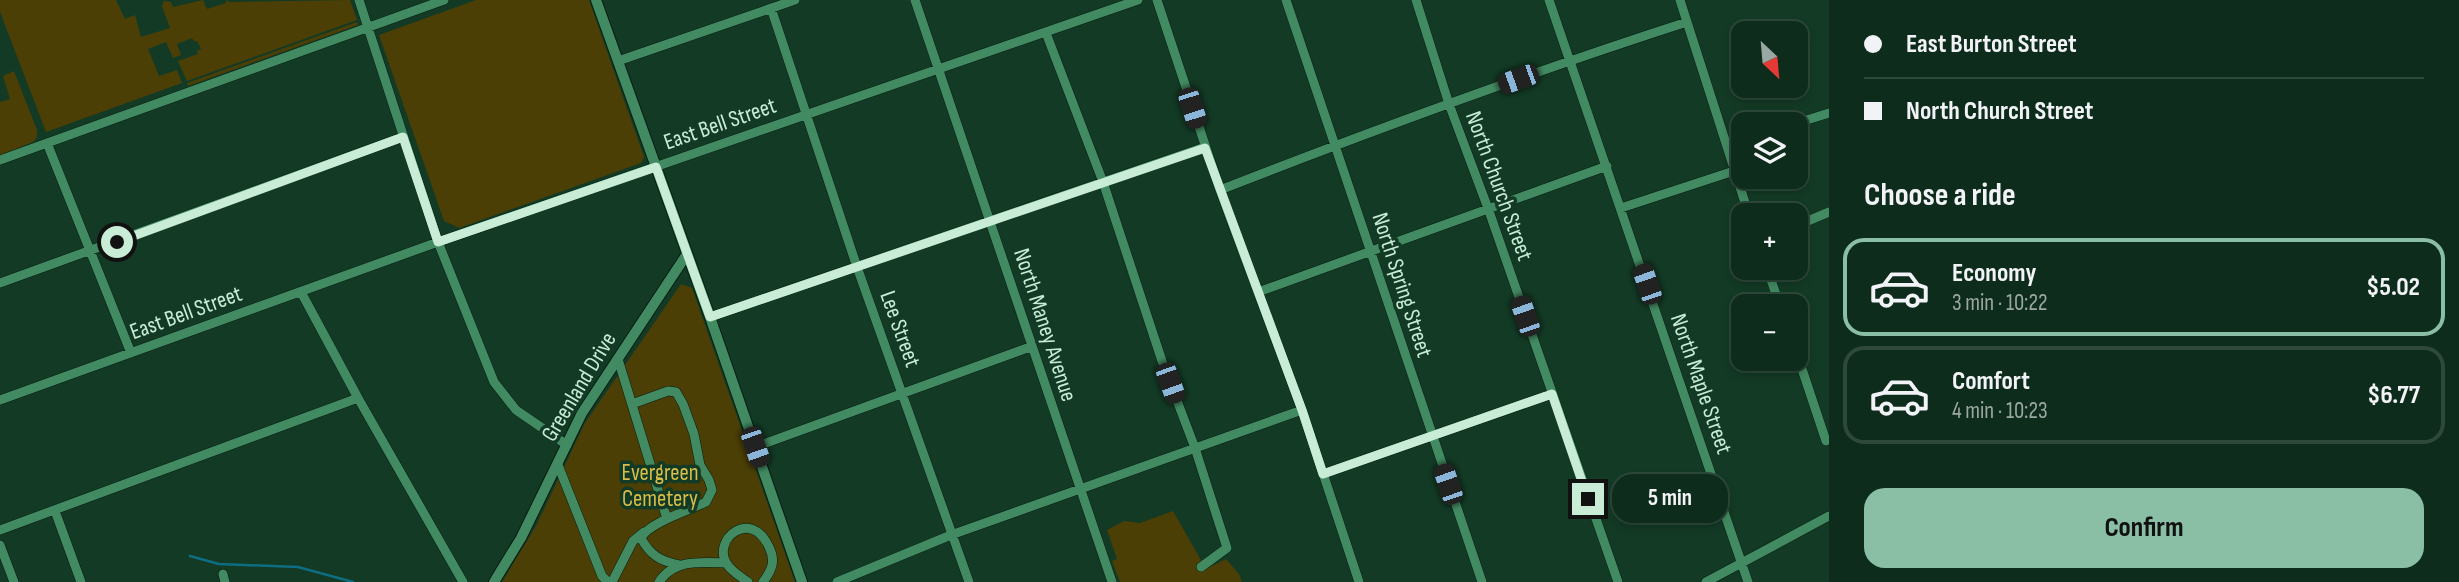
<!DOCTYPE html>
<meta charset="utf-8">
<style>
body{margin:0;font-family:"Sofia Sans Condensed",sans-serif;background:#173425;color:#f1f3f6;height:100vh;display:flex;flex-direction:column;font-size:26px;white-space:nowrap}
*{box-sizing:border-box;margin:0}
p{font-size:23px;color:#9ba7a3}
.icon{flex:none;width:38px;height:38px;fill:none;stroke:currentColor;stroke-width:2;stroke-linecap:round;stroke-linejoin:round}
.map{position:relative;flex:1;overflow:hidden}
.side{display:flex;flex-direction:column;background:#0e2c1c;width:630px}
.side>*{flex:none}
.guide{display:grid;align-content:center;height:154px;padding:0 35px;background:#0e2c1c}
.needle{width:46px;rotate:154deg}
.tools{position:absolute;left:1731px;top:21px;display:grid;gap:14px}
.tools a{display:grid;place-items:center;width:77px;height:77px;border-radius:14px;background:#0e2c1c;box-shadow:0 4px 10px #0003,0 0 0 2px #2e483b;font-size:35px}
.end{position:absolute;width:32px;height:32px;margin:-16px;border:9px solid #c8ecd5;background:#111;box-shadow:0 0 0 4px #111}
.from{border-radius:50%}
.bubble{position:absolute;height:49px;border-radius:21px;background:#0e2c1c;box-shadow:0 4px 10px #0003,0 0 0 2px #2e483b;font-size:23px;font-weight:700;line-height:49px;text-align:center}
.car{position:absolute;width:21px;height:42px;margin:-21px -10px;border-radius:9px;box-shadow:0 0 5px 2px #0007;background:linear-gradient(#222 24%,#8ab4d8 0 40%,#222 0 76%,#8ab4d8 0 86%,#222 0)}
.guide b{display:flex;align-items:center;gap:24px;height:66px;font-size:26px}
.guide b+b{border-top:2px solid #2e483b}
.guide i{width:18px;height:18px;background:#f1f3f6}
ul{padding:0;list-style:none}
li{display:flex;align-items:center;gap:21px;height:98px;margin:0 14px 10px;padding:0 21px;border:4px solid #2e483b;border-radius:21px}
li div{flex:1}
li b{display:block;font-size:26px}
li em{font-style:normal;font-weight:700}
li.on{border-color:#8abfa5}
li>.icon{width:63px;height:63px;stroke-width:1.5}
h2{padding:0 35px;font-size:32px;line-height:84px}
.cta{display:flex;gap:14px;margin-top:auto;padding:14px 35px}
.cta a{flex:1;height:80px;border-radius:21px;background:#8abfa5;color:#111;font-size:28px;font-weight:700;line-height:80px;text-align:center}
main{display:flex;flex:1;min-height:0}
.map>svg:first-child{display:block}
.green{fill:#4b3f06}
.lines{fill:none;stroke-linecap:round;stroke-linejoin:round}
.stream{stroke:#0d6e82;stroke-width:2.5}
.minor-casing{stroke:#071e12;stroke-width:10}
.tertiary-casing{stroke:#071e12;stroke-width:12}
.minor{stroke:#428a61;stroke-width:9}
.tertiary{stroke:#428a61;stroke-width:10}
.route{stroke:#c8ecd5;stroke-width:9}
.labels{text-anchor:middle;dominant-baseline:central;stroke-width:7;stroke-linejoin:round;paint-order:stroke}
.street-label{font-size:23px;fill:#c8ecd5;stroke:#133a25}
.park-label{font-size:23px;fill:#d8be48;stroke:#133a25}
</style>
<main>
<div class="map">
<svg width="1829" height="582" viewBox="0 0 1829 582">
<rect width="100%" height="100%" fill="#133a25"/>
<path class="green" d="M0,0H116L125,19L135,15L141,37L170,28L162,6L164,1L171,2L173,7L203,0L207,9L226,3V0L230,2L350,0L357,20L187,81L178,61L198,54L197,51L201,49L197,41H194L192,38L177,44L181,55L173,58L166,42L148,49L159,76L177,70L182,83L46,132L0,12Z
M476,0H589L644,157L641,163L459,228L444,221L379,35Z
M357,22L358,25L188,86L187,83Z
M14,71L37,130V137L33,142L0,155V102L10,99L3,76Z
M681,284L692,288L795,582H502L536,526L585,423Z
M1173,511L1206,569L1226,559L1239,574L1242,582H1120L1112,561L1117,559L1107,530L1124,521L1140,523Z"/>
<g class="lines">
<path class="stream" d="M190,556L219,564L298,567L353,582"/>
<g class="minor-casing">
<path id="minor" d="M359,0L438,242L494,382L516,410L567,445
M915,0L1112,582
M1157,0L1220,190L1302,410L1359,582
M1286,0L1482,582
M1416,0L1449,104L1489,211L1618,582
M1549,0L1748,582
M1680,0L1749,215
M771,8L857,267L969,582
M1046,33L1103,182L1162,361L1195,448L1227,548L1201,567
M618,61L795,0
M1794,124L1829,113
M47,143L131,353
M1728,145L1743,140
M0,160L444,0
M1220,190C1374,130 1529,73 1687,22
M1621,208L1734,171
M1796,226L1829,212
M1767,268L1780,306
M0,283L403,137
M301,292L358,398L463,582
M1258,292L1607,166
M710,317L1205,147
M1796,351L1826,441
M618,359L667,519
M0,400L438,242L1138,0
M632,404L668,391L676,392L683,404L694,434L700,465L709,480L712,490L706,502C690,510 648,523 641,538C650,555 660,561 679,565
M755,447L1030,347
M558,465L602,576L608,582
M1323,474L1552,394
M55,511L81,582
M0,530L358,398
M0,545L14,582
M223,574L225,582
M612,582L633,541L644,532
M659,582C674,559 701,562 726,563
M748,582C741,577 731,571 727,564C711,540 751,507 769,547C776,561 772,570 763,582
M837,582L951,535L1302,410
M1706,582L1829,516"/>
</g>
<g class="tertiary-casing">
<path id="tertiary" d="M596,0L710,317L802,582
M494,582L521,538L582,413L687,254"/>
</g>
<use href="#minor" class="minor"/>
<use href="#tertiary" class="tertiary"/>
</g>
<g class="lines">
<path class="route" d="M117,242L403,137L438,242L656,167L710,317L1205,148L1302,410L1323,474L1552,394L1588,499"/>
</g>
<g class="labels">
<g class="street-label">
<text transform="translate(720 124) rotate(-19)">East Bell Street</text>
<text transform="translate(1499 186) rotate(70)">North Church Street</text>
<text transform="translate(1402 285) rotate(72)">North Spring Street</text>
<text transform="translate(186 313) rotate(-20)">East Bell Street</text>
<text transform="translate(1045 325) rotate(72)">North Maney Avenue</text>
<text transform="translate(900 329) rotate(70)">Lee Street</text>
<text transform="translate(1701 384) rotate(71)">North Maple Street</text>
<text transform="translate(579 387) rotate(-59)">Greenland Drive</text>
</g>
<g class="park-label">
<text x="660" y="473">Evergreen<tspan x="660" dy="26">Cemetery</tspan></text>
</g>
</g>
</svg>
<div class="tools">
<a><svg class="needle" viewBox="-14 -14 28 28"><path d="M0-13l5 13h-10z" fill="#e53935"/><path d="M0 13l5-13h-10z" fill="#9ba7a3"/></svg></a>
<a><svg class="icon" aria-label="layers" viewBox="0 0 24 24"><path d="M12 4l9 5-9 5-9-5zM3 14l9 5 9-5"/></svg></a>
<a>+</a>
<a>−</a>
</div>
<i class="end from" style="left:117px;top:242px"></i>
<i class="end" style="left:1588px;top:499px"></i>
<div class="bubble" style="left:1612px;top:474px;width:116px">5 min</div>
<i class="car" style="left:1518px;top:79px;rotate:250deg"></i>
<i class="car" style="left:1192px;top:108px;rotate:162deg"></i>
<i class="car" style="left:1647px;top:284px;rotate:341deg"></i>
<i class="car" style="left:1525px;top:316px;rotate:341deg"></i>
<i class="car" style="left:1170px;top:383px;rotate:160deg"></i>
<i class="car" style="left:755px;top:447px;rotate:161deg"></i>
<i class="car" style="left:1448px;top:484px;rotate:341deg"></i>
</div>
<section class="side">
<div class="guide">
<b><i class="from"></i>East Burton Street</b>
<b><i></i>North Church Street</b>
</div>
<h2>Choose a ride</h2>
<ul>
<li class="on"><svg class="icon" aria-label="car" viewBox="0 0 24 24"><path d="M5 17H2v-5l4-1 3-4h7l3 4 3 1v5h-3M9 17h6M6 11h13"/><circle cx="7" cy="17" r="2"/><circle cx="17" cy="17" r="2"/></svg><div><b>Economy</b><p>3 min · 10:22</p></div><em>$5.02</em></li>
<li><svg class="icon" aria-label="car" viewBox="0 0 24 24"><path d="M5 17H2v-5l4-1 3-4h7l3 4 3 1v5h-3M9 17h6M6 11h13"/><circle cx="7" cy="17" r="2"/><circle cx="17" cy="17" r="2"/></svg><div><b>Comfort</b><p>4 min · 10:23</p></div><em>$6.77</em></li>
</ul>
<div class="cta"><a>Confirm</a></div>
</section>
</main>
